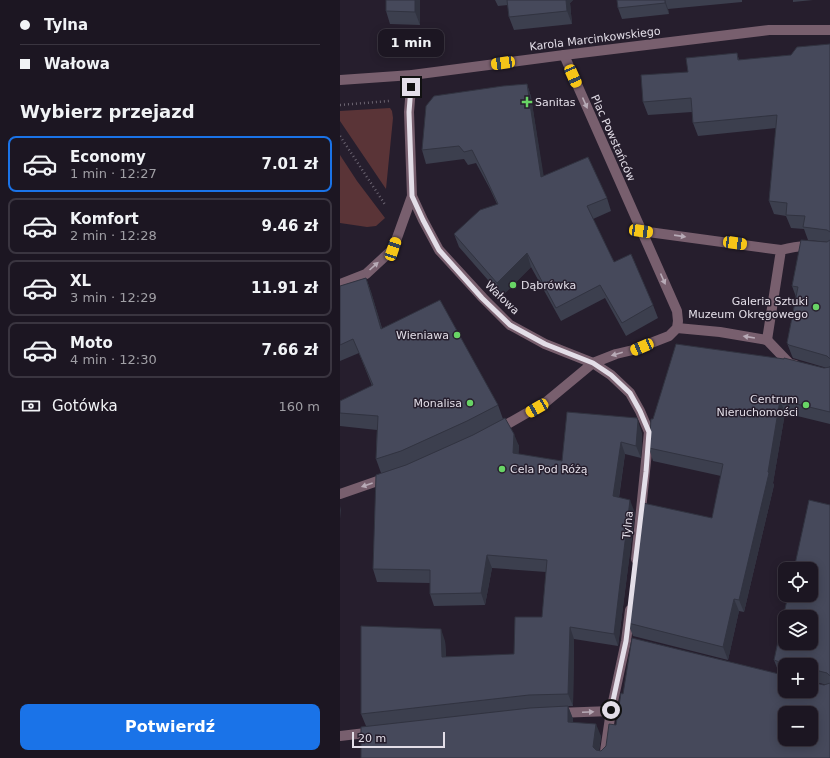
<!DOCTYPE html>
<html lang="pl">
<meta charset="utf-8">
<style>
body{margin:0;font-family:"DejaVu Sans",sans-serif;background:#251f2a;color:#f1f3f6;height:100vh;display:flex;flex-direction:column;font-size:15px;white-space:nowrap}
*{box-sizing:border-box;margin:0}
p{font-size:13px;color:#a09fa5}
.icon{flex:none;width:22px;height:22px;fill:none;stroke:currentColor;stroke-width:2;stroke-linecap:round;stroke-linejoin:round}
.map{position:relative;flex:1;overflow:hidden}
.panel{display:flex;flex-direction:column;background:#1c1622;width:340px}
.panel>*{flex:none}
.top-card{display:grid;align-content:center;height:88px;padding:0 20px;background:#1c1622}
.buttons{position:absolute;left:438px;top:562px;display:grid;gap:8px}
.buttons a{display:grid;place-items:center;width:40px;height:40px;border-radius:8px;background:#1c1622;box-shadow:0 2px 10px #0003,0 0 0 1px #3a3540;font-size:20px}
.scale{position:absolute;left:12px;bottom:10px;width:93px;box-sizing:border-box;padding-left:4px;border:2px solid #e3dee8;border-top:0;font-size:11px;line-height:14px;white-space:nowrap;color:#e3dee8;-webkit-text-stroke:3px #261e2d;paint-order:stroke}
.end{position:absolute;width:18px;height:18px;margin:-9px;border:5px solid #e3dee8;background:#111;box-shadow:0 0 0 2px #111}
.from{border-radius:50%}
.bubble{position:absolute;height:28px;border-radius:8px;background:#1c1622;box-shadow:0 2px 10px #0003,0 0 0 1px #3a3540;font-size:13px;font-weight:800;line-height:28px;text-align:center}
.car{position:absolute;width:12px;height:24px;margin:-12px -6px;border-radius:5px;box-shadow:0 0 3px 1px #0007;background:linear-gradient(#f5c518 24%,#345 0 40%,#f5c518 0 76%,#345 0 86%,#f5c518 0)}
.top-card b{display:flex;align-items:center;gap:14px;height:38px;font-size:15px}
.top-card b+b{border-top:1px solid #3a3540}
.top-card i{width:10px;height:10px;background:#f1f3f6}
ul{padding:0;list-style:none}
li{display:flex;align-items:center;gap:12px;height:56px;margin:0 8px 6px;padding:0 12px;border:2px solid #3a3540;border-radius:8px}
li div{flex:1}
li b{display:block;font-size:15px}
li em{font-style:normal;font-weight:800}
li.selected{border-color:#1a73e8}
li>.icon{width:36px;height:36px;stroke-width:1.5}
h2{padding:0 20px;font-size:18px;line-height:48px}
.pay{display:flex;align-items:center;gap:10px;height:44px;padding:0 20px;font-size:15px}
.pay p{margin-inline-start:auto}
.button{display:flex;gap:8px;margin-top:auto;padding:8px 20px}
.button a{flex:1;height:46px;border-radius:8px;background:#1a73e8;color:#fff;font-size:16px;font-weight:800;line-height:46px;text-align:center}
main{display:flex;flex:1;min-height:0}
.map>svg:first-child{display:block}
.green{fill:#5a3437}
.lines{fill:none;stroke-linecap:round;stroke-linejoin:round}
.path{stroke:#6b6471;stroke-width:2.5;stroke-dasharray:1 3;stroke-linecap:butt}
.pedestrian{stroke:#785f6e;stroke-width:10}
.minor{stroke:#785f6e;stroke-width:10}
.tertiary{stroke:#785f6e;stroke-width:10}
.wall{fill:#3c3f4e;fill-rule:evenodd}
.shaded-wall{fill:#313340}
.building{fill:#46495b;stroke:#313340;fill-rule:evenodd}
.oneway{fill:#b8abb7}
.route{stroke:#e3dee8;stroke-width:5}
.poi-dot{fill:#68d465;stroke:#261e2d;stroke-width:1.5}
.labels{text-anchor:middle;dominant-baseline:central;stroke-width:3;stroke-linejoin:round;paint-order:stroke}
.street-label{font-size:11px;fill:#e3dee8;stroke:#261e2d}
.poi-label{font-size:11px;fill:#e3dee8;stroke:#261e2d;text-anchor:end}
</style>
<main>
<section class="panel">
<div class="top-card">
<b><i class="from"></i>Tylna</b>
<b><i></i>Wałowa</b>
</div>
<h2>Wybierz przejazd</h2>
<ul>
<li class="selected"><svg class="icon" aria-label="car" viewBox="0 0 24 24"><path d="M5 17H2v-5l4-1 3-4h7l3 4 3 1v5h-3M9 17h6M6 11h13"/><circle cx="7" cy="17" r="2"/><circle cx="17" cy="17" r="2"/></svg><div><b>Economy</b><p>1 min · 12:27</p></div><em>7.01 zł</em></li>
<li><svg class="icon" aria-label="car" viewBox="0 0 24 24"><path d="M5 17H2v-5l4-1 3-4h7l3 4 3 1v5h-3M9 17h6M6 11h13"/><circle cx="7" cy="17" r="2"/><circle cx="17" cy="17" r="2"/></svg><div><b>Komfort</b><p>2 min · 12:28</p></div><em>9.46 zł</em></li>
<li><svg class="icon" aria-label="car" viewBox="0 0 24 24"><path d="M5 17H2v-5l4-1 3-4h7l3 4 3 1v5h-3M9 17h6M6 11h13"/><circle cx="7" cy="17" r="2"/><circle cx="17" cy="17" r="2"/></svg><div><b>XL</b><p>3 min · 12:29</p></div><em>11.91 zł</em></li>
<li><svg class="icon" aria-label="car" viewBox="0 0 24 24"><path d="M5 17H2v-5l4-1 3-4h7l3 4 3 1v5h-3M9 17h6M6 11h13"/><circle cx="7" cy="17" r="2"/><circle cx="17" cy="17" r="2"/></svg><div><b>Moto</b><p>4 min · 12:30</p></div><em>7.66 zł</em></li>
</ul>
<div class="pay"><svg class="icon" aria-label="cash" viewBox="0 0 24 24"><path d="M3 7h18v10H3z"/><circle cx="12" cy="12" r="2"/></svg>Gotówka<p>160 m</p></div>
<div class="button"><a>Potwierdź</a></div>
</section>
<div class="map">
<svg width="490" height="758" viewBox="0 0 490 758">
<rect width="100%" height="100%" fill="#261e2d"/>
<path class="green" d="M50,108L52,111L53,118L46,189L0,121V111Z
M0,155L17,181L45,218L36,226L27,227L0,223Z"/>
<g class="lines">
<path class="path" d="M0,105L49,101
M0,136L46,206"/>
<path class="pedestrian" d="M427,340L450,364L455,365
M264,758L271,711"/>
<path class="minor" d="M224,55L337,311L338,321L337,328
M72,196L83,220L99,250L143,298L170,325L205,344L253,363L271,375L290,393L300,411L309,432L296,559
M301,231L441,250C461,245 470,245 490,249
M0,284L26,274L53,249L72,196L69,112L72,75
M337,328L380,332L427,340L441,250
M157,430L206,402L253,363L276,354L293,350L329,336L337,328
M0,494L49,477
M217,713L271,711L286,641L290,610
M0,736L34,732"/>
<path class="tertiary" d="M0,80L72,75L224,55L429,30H490"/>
</g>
<path class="wall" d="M46,0H80V25L50,24L46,11Z
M155,0H233L230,3L232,24L174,30L169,17L168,5L158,6Z
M277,0H402V2L328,9L329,14L282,19L278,8Z
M453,0H473L453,2Z
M490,44V424L445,413L433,483L434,485L404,612L399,611L388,660L293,636L288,623L372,518L381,476L313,461L309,448L313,419L487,368L453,358L452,356L447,343L456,297L452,286L487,242L468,240L464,229L451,228L446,216L434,214L429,201L436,128L358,136L353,123L352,112L308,115L303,102L348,72L397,53L399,60L451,55Z
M187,84L191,97L203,176L267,198L271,211L253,219L274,262L313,305L318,318L286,336L265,298L221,321L191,267L162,296L119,247L114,234L157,204L150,189L136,163L128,165L124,159L86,164L82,150Z
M26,278L31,292L42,328L158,405L163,419L179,446L178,454L222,461L302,433L301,458L285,454L279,498L295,513L278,646L234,639L233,706H228L233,719V722L261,736L259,751H261L266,746L276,725L283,694L441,674L439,673L434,660L490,505V758H21L26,726L21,714L105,641L106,657L174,654L202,617L206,572L152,568L145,605L94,606L90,594V583L37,582L33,569L41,473L36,459L37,430L0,426V401L32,386L19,353L0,361V286ZM445,665H471V681H472L487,685L445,691Z"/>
<path class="shaded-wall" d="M75,0H80V25L75,12Z
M226,0H233L230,3L232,24L227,11Z
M325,0L328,9L329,14L325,3Z
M187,84L191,97L206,190L201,177Z
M187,253L191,267L162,296L157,283Z
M26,278L31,292L46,343L41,329Z
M440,400L445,413L433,483L434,485L404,612L399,600L428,472Z
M298,421L302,433L301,458L296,446Z
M174,434L179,446L178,466L173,453Z
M281,442L285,454L277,509L273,496Z
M290,500L295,513L278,646L274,634Z
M0,506L1,510L0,519Z
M147,555L152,568L145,605L141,593Z
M394,599L399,611L388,660L383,647Z
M230,627L234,639L233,706L228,694Z
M101,629L105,641L107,669L102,657Z
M228,706L233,719L232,735L228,722Z
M256,724L261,736L258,758L253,747Z"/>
<path class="building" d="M46,0H75V12L46,11Z
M167,0H226L227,11L169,17Z
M277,0H325V3L278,8Z
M490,44V232L487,230L463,227L465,216L446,215L447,203L429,201L437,115L353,123L351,98L303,102L301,75L348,72L346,58L397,53L398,60L451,55L457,47Z
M187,84L201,177L248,157L267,198L247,206L274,262L291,254L313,305L282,323L260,285L216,308L187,253L157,283L114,234L140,210L158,204L145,176L132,150L124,152L119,146L82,150L86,106L94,96L163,86Z
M461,240L487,242L490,240V359L487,356L449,345L447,343L458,287L452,286Z
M26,278L41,329L100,300L158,405L127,421L61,451L36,459L38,416L0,413V401L33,385L13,339L0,345V286Z
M336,344L444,359V358L484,368L490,367V366V412L440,400L428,472L429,473L399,600L394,599L383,647L288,623L303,503L372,518L383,464L309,448L311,419H313Z
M227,412L297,418L298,421L296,446L281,442L273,496L290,500L274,634L230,627L228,694L189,695L21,714V626L101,629L102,657L174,654L175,617H202L207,560L147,555L141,593L90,594V570L33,569L36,475L66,465L133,435L165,418L174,434L173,453L222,461Z
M469,500L490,505V676L487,673L471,669V665H445V664L434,660L448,595H471V569H454ZM445,617H471V643H445Z
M292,638L439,674L445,672V691H471V682L484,685L490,683V758H21V727L190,708L228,706V722L256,724L253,747L256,750L261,751L266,746L269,724L276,725L281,693L283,694ZM445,713H471V739H445Z"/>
<defs><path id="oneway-solid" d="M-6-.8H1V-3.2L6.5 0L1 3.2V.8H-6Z"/></defs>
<g class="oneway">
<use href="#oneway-solid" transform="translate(245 103) rotate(66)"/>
<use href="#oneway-solid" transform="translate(340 236) rotate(8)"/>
<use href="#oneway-solid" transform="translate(34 266) rotate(-42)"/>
<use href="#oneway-solid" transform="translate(323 279) rotate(66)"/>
<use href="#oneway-solid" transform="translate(409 337) rotate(-171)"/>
<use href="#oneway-solid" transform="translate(277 354) rotate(164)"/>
<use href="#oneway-solid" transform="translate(27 485) rotate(161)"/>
<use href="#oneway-solid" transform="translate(248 712) rotate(-3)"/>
</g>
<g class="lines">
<path class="route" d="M71,87L69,112L72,196L83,220L99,250L142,298L170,325L205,344L253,363L271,375L290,393L300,411L309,432L306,472L286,641L271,710"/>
</g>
<g class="poi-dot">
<path d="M185 96h4v4h4v4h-4v4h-4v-4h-4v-4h4z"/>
<circle cx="173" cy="285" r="4"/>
<circle cx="476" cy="307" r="4"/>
<circle cx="117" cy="335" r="4"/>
<circle cx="130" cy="403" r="4"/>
<circle cx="466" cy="405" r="4"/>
<circle cx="162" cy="469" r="4"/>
</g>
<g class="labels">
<g class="street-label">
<text transform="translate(255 39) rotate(-7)">Karola Marcinkowskiego</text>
<text transform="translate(273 138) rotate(66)">Plac Powstańców</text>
<text transform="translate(162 298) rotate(44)">Wałowa</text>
<text transform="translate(288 525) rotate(-84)">Tylna</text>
</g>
<g class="poi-label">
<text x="195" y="102" text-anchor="start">Sanitas</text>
<text x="181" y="285" text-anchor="start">Dąbrówka</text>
<text x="468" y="301">Galeria Sztuki<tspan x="468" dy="13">Muzeum Okręgowego</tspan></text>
<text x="109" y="335">Wieniawa</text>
<text x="458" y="399">Centrum<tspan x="458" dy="13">Nieruchomości</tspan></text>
<text x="122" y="403">Monalisa</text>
<text x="170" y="469" text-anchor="start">Cela Pod Różą</text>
</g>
</g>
</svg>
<div class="buttons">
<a><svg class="icon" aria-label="locate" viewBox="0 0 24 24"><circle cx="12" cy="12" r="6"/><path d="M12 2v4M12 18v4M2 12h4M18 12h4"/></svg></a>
<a><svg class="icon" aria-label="layers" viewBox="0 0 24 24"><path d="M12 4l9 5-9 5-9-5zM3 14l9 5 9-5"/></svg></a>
<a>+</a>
<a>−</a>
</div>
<div class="scale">20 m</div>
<i class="end from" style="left:271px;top:710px"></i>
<i class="end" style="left:71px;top:87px"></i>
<div class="bubble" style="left:38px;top:29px;width:66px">1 min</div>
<i class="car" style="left:163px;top:63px;rotate:262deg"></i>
<i class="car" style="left:233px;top:76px;rotate:156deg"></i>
<i class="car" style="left:301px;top:231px;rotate:98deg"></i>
<i class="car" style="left:395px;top:243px;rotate:98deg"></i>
<i class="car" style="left:53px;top:249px;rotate:19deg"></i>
<i class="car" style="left:302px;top:347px;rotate:247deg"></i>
<i class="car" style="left:197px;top:408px;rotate:240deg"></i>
</div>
</main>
